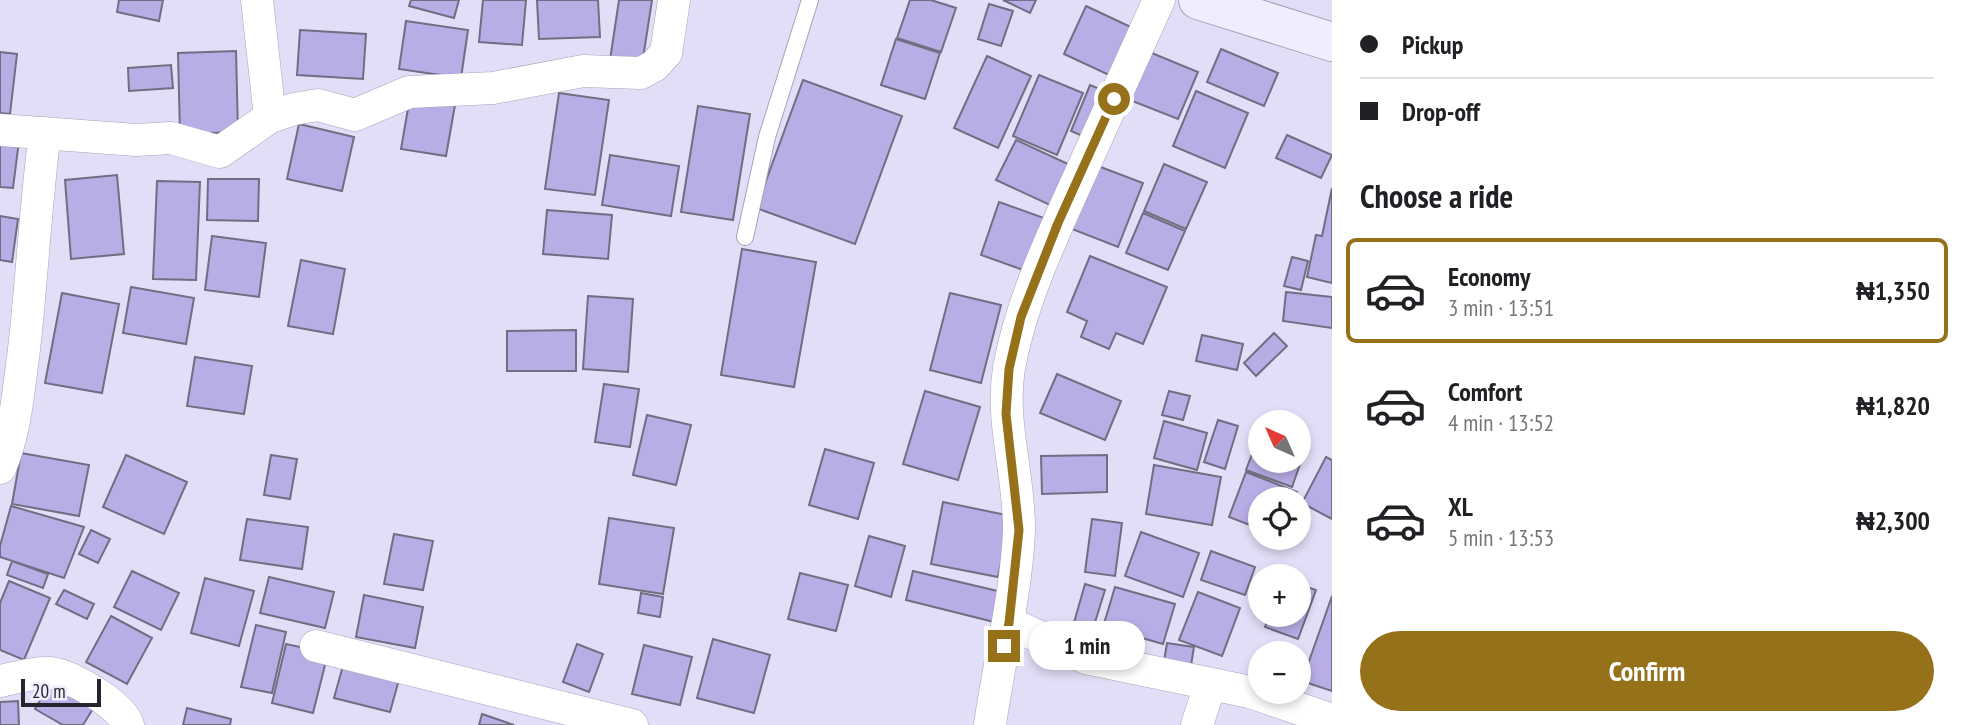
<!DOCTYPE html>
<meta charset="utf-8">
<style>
body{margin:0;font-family:"PT Sans Narrow",sans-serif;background:#f2f2f2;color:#202124;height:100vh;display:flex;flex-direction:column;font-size:26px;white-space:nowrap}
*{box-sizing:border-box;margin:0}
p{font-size:23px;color:#757577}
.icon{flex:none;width:38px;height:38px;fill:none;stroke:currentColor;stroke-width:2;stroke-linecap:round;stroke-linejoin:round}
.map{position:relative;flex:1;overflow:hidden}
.drawer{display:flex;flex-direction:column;background:#fff;width:630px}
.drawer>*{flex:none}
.banner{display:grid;align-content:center;height:154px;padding:0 28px;background:#fff}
.needle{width:46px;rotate:315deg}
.controls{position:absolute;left:1248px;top:410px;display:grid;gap:14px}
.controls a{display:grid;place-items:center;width:63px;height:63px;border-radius:50%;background:#fff;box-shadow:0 4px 10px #0003;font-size:35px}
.scale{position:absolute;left:21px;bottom:18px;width:80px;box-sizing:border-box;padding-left:7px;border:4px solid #26242d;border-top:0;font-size:19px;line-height:24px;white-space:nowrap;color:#26242d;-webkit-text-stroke:5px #efedfc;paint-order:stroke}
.end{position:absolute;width:32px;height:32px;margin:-16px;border:9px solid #95711a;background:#fff;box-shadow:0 0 0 4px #fff}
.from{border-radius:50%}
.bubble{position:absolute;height:49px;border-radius:24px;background:#fff;box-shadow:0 4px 10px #0003;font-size:23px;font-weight:700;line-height:49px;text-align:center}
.banner b{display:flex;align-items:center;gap:24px;height:66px;font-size:26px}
.banner b+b{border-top:2px solid #e0e0e0}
.banner i{width:18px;height:18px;background:#202124}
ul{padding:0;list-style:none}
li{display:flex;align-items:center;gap:21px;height:105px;margin:0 14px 10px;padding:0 14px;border:4px solid transparent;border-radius:10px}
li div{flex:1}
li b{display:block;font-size:26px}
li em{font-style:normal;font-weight:700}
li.active{border-color:#95711a}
li>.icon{width:63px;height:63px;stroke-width:1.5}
h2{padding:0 28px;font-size:32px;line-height:84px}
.button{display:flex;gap:14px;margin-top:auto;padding:14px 28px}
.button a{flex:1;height:80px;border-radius:42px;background:#95711a;color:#fff;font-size:28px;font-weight:700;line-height:80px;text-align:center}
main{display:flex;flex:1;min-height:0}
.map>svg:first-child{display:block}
.building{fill:#b9ade6;stroke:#726d83;stroke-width:2}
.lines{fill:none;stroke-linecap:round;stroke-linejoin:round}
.lane-casing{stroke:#a7a2ba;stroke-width:18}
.street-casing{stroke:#a7a2ba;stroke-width:33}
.secondary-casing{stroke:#a7a2ba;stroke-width:40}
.lane{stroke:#fff;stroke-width:16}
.street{stroke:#fff;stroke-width:32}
.secondary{stroke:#f0edfe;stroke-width:38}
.route{stroke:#95711a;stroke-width:9}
</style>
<main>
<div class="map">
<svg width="1332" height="725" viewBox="0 0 1332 725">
<rect width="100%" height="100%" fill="#e3def7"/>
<path class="building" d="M119,0H163L159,21L117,12Z
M411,0H459L454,18L409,6Z
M483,0H526L522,45L479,42Z
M537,0H598L600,37L539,39Z
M619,0H652L642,65L610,60Z
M910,0H931L956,8L941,52L897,38Z
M1003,0H1036L1030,13Z
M989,4L1013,11L1001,46L978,39Z
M1086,6L1133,28L1111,76L1064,54Z
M406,21L468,30L461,78L399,69Z
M300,30L366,34L363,79L297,75Z
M896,39L940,53L925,99L881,85Z
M1142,49L1198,72L1178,119L1122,97Z
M1221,49L1278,73L1264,106L1207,82Z
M236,51L238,132L180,134L178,53Z
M0,52L17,54L10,114L0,113Z
M987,56L1031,76L998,148L954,128Z
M171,65L173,88L129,91L128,68Z
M1039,75L1083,93L1057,155L1013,136Z
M803,80L902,116L855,244L756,208Z
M1090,85L1107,92L1087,138L1071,131Z
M1196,91L1248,113L1225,168L1173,146Z
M559,93L609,100L595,195L545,189Z
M410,97L455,105L446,156L401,149Z
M698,106L750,114L733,220L681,212Z
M299,124L354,137L342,191L287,179Z
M1287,135L1332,155L1321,178L1276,158Z
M0,139L19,141L13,188L0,187Z
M1016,140L1068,164L1050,205L996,180Z
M610,155L679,166L671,216L602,205Z
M1164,164L1207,182L1186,229L1144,211Z
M1098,166L1143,183L1118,247L1072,229Z
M117,175L124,254L71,259L65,180Z
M208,179H259L258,221L207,220Z
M157,181L200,182L196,280L153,279Z
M1332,188V283L1307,277L1316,235L1322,236Z
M999,202L1044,218L1026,271L981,255Z
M547,210L612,215L608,259L543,254Z
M1143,213L1185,231L1168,270L1126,253Z
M0,216L18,219L12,262L0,260Z
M212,236L266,243L259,297L205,290Z
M742,249L816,262L794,387L721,375Z
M1090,256L1167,287L1143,344L1116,333L1109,349L1081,337L1087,321L1067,312Z
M1292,257L1308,261L1301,290L1284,286Z
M301,260L345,269L333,334L288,326Z
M131,287L194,298L186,344L123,333Z
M1286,292L1332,297V328L1283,321Z
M62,293L119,304L102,393L45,383Z
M950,293L1001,305L981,383L930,370Z
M588,296L633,299L628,372L583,369Z
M576,330V371H507V331Z
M1274,333L1287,346L1256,376L1244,363Z
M1202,335L1243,344L1237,370L1196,361Z
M195,357L252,366L244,414L187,406Z
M1057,374L1121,401L1105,440L1040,413Z
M604,384L639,389L630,447L595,442Z
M925,391L980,407L958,480L903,464Z
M1169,391L1190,396L1183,420L1162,415Z
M647,415L691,425L676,485L633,475Z
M1218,420L1238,426L1225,469L1204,462Z
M1164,421L1207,433L1197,470L1154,458Z
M1260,433V460H1298V447L1305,450L1292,487L1246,470Z
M825,449L874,463L858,519L809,505Z
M21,453L89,465L79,516L12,504Z
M126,455L187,482L164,534L103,507Z
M271,455L297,459L290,499L264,495Z
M1107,455V492L1042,494L1041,456Z
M1326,457L1332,460V519L1302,503Z
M1154,465L1221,477L1212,525L1146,514Z
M1246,472L1297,492L1294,499H1260V529L1229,517Z
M943,502L1011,516L998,577L931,564Z
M11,506L84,527L64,578L0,557V546Z
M609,518L674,528L663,594L599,584Z
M247,519L308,527L302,569L240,560Z
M1092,519L1122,523L1115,576L1085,572Z
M91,530L110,539L98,563L79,554Z
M1141,532L1199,553L1183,597L1125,576Z
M394,534L433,541L423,590L384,584Z
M869,536L905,546L891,597L855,586Z
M1211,551L1255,567L1245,595L1201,580Z
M12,561L48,574L43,588L7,575Z
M132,571L179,593L161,630L114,607Z
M913,571L1006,593L998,623L906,600Z
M800,573L848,585L836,631L788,619Z
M269,577L334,592L325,628L260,613Z
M205,578L254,591L239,646L191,633Z
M9,581L50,598L24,660L0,650V603Z
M1085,584L1105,590L1092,632L1073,626Z
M1298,584L1316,590L1298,639L1265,627L1270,614H1298Z
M1115,587L1175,604L1163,644L1103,627Z
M64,590L94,604L87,619L56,604Z
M1198,592L1240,608L1222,656L1179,640Z
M641,593L663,597L660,617L638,613Z
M364,595L423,607L415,648L356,637Z
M1332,596V691L1302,681Z
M111,616L152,638L127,684L86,662Z
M256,625L286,632L272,693L241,687Z
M713,639L770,655L754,713L697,698Z
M1167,643L1194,647L1191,665L1164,661Z
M286,644L328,653L313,713L272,703Z
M577,644L603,654L589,692L563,682Z
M644,645L692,657L680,705L632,694Z
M344,662L400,676L390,712L334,698Z
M54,677L97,702L83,725H63L35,709Z
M18,701L19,725H0V702Z
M187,708L231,719L230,725H183Z
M482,714L514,725H479Z"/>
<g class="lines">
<g class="lane-casing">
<path id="lane" d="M745,237L767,137L810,0"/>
</g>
<g class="street-casing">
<path id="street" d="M257,0L270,117
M0,130L136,140L171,138L220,152L270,117L294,109L318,105L355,115L409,92L493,88L583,71L641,73L654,66L666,53L674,0
M0,468C15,434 18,394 23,358C32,283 35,208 45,133
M1009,623L1086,658L1250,692L1332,720
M316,646L632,725
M0,681C15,678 33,672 49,673C69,674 122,705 128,725
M990,725C999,660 1016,597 1019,531C1020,476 1000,423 1009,368C1021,302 1051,239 1078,179C1105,119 1132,60 1159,0
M1197,725L1210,685"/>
</g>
<g class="secondary-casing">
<path id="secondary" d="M1198,0L1332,42"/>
</g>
<use href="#lane" class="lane"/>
<use href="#street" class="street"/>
<use href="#secondary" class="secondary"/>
</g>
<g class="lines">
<path class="route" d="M1004,646L1009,623L1019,530L1006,414L1009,369L1021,317L1058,223L1114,99"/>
</g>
</svg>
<div class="controls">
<a><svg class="needle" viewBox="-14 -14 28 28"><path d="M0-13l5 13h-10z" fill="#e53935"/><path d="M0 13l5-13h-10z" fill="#757577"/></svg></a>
<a><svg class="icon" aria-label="locate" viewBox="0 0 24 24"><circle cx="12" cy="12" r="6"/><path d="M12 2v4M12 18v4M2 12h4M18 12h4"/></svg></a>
<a>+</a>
<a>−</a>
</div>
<div class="scale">20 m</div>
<i class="end from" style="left:1114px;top:99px"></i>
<i class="end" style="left:1004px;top:646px"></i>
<div class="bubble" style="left:1029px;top:621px;width:116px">1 min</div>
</div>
<section class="drawer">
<div class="banner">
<b><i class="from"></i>Pickup</b>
<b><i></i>Drop-off</b>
</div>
<h2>Choose a ride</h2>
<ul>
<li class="active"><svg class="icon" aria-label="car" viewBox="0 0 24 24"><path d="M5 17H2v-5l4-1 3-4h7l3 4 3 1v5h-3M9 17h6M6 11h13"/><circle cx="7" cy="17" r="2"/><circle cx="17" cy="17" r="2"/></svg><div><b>Economy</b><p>3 min · 13:51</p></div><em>₦1,350</em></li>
<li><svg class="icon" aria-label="car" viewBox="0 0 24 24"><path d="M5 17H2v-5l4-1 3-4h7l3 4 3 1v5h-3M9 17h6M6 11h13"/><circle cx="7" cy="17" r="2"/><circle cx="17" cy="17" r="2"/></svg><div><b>Comfort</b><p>4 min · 13:52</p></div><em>₦1,820</em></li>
<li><svg class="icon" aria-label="car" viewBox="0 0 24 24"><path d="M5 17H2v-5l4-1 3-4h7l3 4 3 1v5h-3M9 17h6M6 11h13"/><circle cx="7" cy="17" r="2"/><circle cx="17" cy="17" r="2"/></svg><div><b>XL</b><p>5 min · 13:53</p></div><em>₦2,300</em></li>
</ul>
<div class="button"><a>Confirm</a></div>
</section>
</main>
